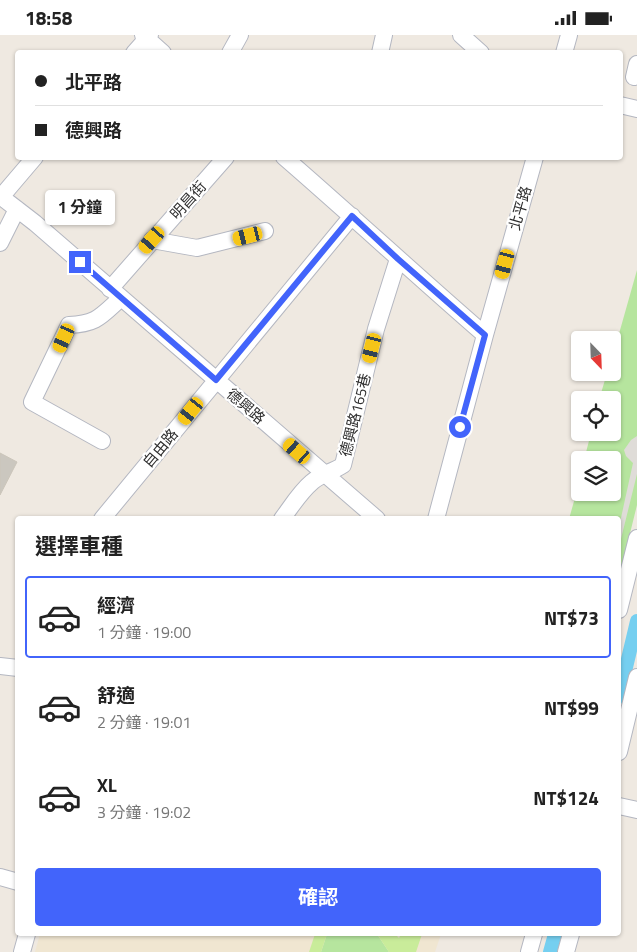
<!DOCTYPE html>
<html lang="zh-TW">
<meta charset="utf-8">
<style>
body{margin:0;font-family:"Titillium Web","Noto Sans TC",sans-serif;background:#f2f2f2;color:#222;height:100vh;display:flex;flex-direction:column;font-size:19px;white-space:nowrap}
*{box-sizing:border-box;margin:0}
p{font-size:16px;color:#767676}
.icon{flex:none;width:28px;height:28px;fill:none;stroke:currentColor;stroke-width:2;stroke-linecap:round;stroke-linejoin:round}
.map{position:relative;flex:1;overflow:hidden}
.sheet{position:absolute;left:15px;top:481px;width:606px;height:420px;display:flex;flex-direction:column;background:#fff;border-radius:5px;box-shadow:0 1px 4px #0004}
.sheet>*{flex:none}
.top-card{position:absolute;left:15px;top:15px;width:608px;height:110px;border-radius:5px;box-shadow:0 1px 4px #0004;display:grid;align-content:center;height:110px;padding:0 20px;background:#fff}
.needle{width:32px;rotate:157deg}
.fabs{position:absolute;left:571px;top:296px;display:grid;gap:10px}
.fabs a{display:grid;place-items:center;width:50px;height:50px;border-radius:5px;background:#fff;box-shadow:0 1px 4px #0004;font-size:25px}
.end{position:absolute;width:22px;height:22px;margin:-11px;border:6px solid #4264fb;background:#fff;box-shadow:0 0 0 2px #fff}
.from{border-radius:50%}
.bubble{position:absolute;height:35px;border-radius:5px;background:#fff;box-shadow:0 1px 4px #0004;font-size:16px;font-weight:700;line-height:35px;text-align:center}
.car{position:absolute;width:15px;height:30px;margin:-15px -8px;border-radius:6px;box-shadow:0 0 4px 1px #0007;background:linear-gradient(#f5c518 24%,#345 0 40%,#f5c518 0 76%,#345 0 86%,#f5c518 0)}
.top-card b{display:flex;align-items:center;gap:18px;height:48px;font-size:19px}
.top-card b+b{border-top:1px solid #e0e0e0}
.top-card i{width:12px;height:12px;background:#222}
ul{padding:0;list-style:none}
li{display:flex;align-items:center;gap:15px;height:82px;margin:0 10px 8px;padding:0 10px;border:2px solid transparent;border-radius:5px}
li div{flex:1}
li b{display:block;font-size:19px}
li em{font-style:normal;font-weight:700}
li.selected{border-color:#4264fb}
li>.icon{width:45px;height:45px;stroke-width:1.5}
h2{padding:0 20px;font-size:22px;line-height:60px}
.action{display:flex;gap:10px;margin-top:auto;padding:10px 20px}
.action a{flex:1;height:58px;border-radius:5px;background:#4264fb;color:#fff;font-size:20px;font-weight:700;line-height:58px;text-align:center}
.status{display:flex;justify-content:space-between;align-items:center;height:35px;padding:0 25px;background:#fff;direction:ltr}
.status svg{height:14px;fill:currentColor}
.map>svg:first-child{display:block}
.education{fill:#f0e6d1}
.green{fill:#b6e59e}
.pitch{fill:#c9ec9a}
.plaza{fill:#dfdcd8}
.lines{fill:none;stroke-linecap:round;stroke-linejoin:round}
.canal{stroke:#75cff0;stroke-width:14}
.building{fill:#cbc7bf;stroke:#cbc5ba}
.minor-casing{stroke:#b4b7c1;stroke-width:18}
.minor{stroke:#fff;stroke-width:16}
.route{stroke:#4264fb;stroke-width:6}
.labels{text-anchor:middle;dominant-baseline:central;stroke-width:4.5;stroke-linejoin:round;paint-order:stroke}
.street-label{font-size:15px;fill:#2e2e2e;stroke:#fff}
</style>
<div class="status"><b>18:58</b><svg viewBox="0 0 49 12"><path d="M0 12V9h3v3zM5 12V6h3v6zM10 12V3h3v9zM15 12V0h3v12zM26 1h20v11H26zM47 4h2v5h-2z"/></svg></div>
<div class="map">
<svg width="637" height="917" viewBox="0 0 637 917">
<rect width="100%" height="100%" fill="#efe9e1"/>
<path class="education" d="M40,899H441L435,917H35Z"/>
<path class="green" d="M637,235V470L619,543V484H569L580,445V458H612V425H584L591,398H612V365H599L607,338H612L613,320Z
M327,899H377L389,917H321Z"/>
<path class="pitch" d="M315,899H327L321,917H309Z
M377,899H395L399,903L401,899H422L416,917H389Z"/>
<path class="plaza" d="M637,401V439L619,512V492L633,428L626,421L624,415L631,405Z"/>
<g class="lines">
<path class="canal" d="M619,662L637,586
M550,917L555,899"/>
</g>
<path class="building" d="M0,418L17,427L0,460Z"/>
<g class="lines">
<g class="minor-casing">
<path id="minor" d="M143,0L163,18
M461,0L481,18
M134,18L150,0
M230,18L240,0
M380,18L384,0
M564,18L569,0
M634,42L637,29
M620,70L637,74
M284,122C352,181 417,241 485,300
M0,161L35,188L377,484
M1,162L35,122
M152,205L197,213L265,196
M0,208L17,174
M110,254L226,122
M102,406L32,367L69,290C97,289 101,281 121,263
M102,484L352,181
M282,484C291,472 300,457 312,447C321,439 333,437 343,430L376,294L398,224
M436,484L485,300L535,122
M619,575L637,503
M0,631L18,633
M619,717L637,642
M619,771L637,775
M0,842L18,847
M22,917L27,899
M529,917L534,899
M566,917L571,899"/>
</g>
<use href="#minor" class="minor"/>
</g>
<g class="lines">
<path class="route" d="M80,227L216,345L352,181L398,224L485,300L460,392"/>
</g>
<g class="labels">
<g class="street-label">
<text transform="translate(188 165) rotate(-48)">明昌街</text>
<text transform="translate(520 173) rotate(-74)">北平路</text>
<text transform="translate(246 371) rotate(41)">德興路</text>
<text transform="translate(355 380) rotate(-76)">德興路165巷</text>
<text transform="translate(160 413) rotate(-50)">自由路</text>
</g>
</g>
</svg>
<div class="fabs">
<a><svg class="needle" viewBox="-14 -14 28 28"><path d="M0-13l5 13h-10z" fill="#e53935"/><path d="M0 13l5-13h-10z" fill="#767676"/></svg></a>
<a><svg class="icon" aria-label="locate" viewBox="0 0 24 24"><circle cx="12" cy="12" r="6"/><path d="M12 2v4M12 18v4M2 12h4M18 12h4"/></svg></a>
<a><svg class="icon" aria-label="layers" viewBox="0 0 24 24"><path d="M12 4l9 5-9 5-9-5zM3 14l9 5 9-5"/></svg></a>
</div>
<i class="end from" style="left:460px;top:392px"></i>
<i class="end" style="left:80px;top:227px"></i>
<div class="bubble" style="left:45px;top:155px;width:70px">1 分鐘</div>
<i class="car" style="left:248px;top:201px;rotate:256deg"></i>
<i class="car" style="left:152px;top:205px;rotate:221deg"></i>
<i class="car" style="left:505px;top:229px;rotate:195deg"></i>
<i class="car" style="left:64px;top:303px;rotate:204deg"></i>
<i class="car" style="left:372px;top:313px;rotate:194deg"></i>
<i class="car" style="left:191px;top:376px;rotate:219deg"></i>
<i class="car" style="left:297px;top:416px;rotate:311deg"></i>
<div class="top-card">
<b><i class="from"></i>北平路</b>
<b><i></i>德興路</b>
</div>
<section class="sheet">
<h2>選擇車種</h2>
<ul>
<li class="selected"><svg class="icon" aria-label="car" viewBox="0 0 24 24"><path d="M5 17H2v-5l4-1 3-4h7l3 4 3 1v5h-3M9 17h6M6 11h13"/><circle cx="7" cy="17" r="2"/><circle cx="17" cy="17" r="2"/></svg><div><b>經濟</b><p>1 分鐘 · 19:00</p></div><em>NT$73</em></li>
<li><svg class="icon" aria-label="car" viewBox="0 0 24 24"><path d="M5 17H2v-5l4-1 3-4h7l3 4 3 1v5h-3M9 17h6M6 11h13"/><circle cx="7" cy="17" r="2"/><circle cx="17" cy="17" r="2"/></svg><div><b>舒適</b><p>2 分鐘 · 19:01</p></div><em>NT$99</em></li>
<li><svg class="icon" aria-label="car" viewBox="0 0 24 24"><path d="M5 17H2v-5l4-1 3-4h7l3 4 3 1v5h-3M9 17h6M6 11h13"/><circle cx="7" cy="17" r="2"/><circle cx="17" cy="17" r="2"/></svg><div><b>XL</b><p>3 分鐘 · 19:02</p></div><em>NT$124</em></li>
</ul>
<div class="action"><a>確認</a></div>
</section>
</div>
